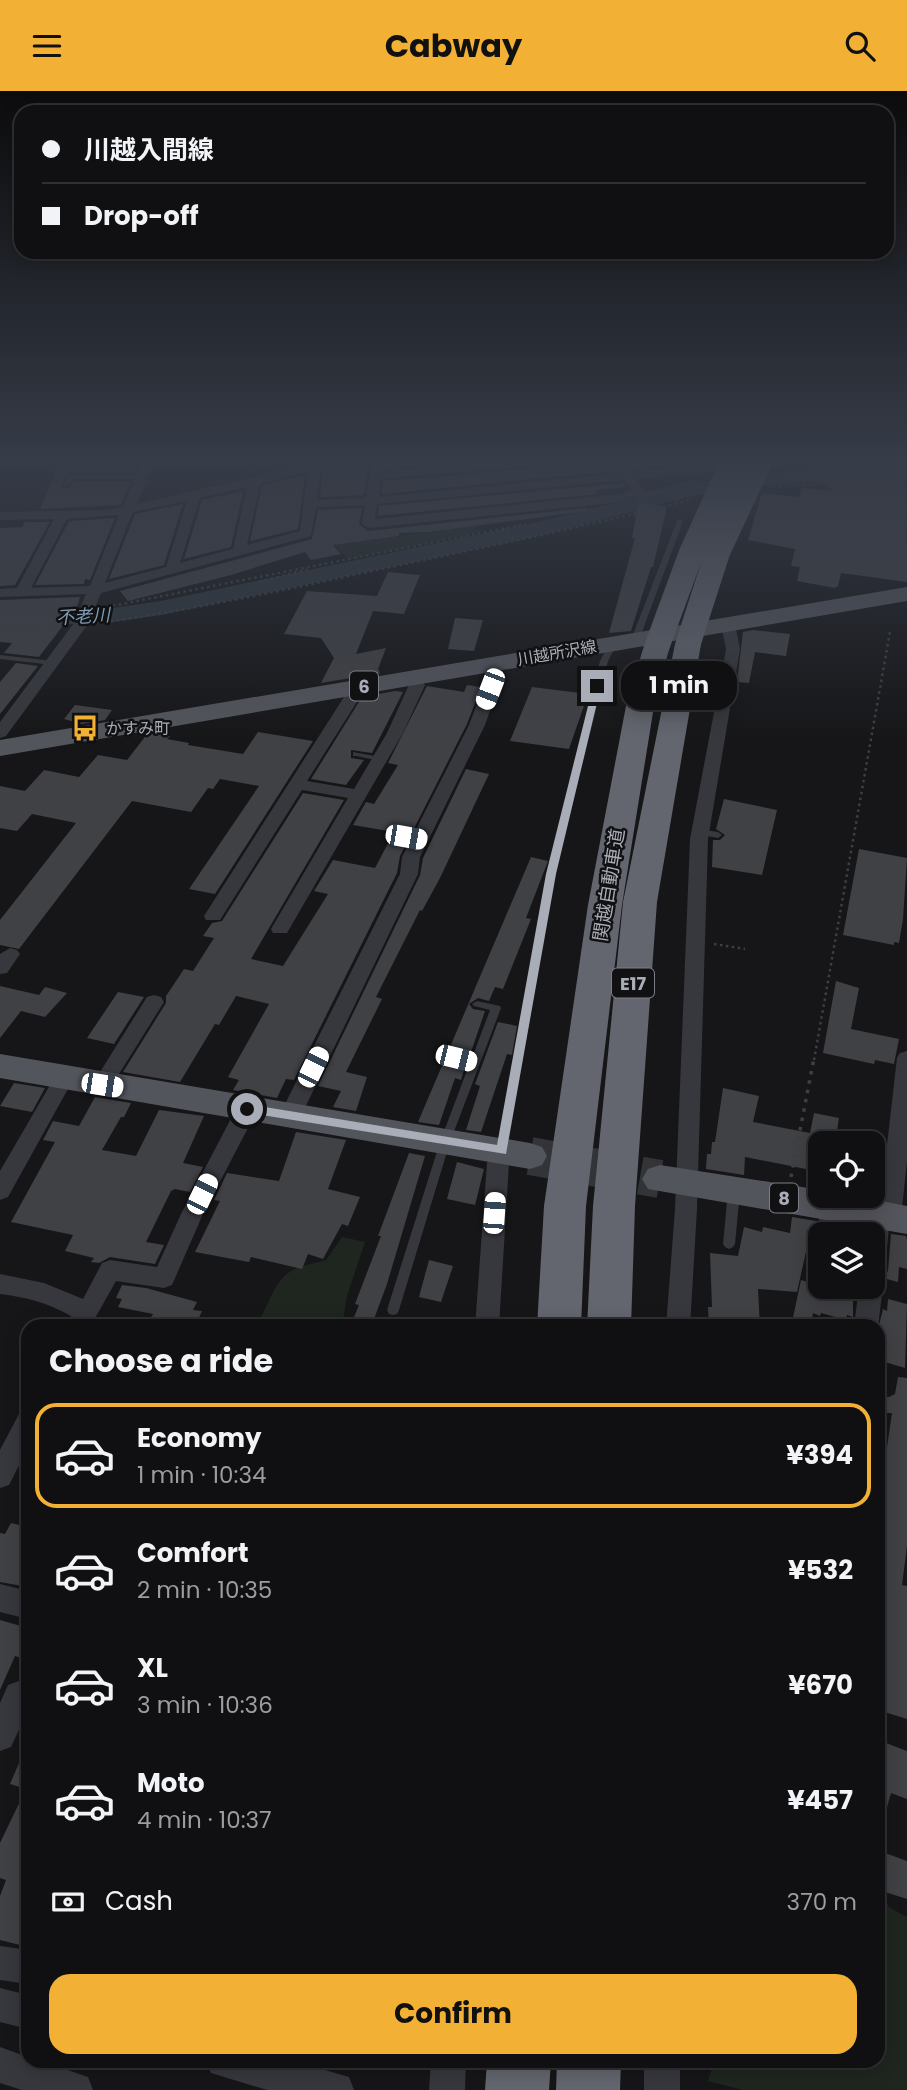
<!DOCTYPE html>
<meta charset="utf-8">
<style>
body{margin:0;font-family:Poppins,"Noto Sans JP",sans-serif;background:#19191b;color:#f1f3f6;height:100vh;display:flex;flex-direction:column;font-size:26px;white-space:nowrap}
*{box-sizing:border-box;margin:0}
p{font-size:23px;color:#9c9d9f}
.icon{flex:none;width:38px;height:38px;fill:none;stroke:currentColor;stroke-width:2;stroke-linecap:round;stroke-linejoin:round}
.map{position:relative;flex:1;overflow:hidden}
.panel{position:absolute;left:21px;top:1228px;width:864px;height:749px;display:flex;flex-direction:column;background:#101012;border-radius:21px;box-shadow:0 4px 18px #0003,0 0 0 2px #303032}
.panel>*{flex:none}
.top-card{position:absolute;left:14px;top:14px;width:880px;height:154px;border-radius:21px;box-shadow:0 4px 18px #0003,0 0 0 2px #303032;display:grid;align-content:center;height:154px;padding:0 28px;background:#101012}
.buttons{position:absolute;left:808px;top:1040px;display:grid;gap:14px}
.buttons a{display:grid;place-items:center;width:77px;height:77px;border-radius:14px;background:#101012;box-shadow:0 4px 18px #0003,0 0 0 2px #303032;font-size:35px}
.end{position:absolute;width:32px;height:32px;margin:-16px;border:9px solid #a8adb8;background:#111;box-shadow:0 0 0 4px #111}
.from{border-radius:50%}
.bubble{position:absolute;height:49px;border-radius:21px;background:#101012;box-shadow:0 4px 18px #0003,0 0 0 2px #303032;font-size:23px;font-weight:700;line-height:49px;text-align:center}
.car{position:absolute;width:21px;height:42px;margin:-21px -10px;border-radius:9px;box-shadow:0 0 5px 2px #0007;background:linear-gradient(#fff 24%,#345 0 40%,#fff 0 76%,#345 0 86%,#fff 0)}
.top-card b{display:flex;align-items:center;gap:24px;height:66px;font-size:26px}
.top-card b+b{border-top:2px solid #303032}
.top-card i{width:18px;height:18px;background:#f1f3f6}
ul{padding:0;list-style:none}
li{display:flex;align-items:center;gap:21px;height:105px;margin:0 14px 10px;padding:0 14px;border:4px solid transparent;border-radius:21px}
li div{flex:1}
li b{display:block;font-size:26px}
li em{font-style:normal;font-weight:700}
li.current{border-color:#f2b134}
li>.icon{width:63px;height:63px;stroke-width:1.5}
h2{padding:0 28px;font-size:32px;line-height:84px}
.pay{display:flex;align-items:center;gap:18px;height:77px;padding:0 28px;font-size:26px}
.pay p{margin-inline-start:auto}
.action{display:flex;gap:14px;margin-top:auto;padding:14px 28px}
.action a{flex:1;height:80px;border-radius:21px;background:#f2b134;color:#111;font-size:28px;font-weight:700;line-height:80px;text-align:center}
header{display:flex;justify-content:space-between;align-items:center;height:91px;padding:0 28px;background:#f2b134;color:#111;font-size:32px;font-weight:700}
.map>svg:first-child{display:block}
.green{fill:#1e261f}
.lines{fill:none;stroke-linecap:round;stroke-linejoin:round}
.river{fill:#2c353c;fill-rule:evenodd}
.building{fill:#404145}
.primary-tunnel{stroke:#333438;stroke-width:38;stroke-dasharray:38 18;stroke-linecap:butt}
.path-far1{stroke:#3d3f44;stroke-width:2.5;stroke-dasharray:2.5 3.5;stroke-linecap:butt}
.path{stroke:#3d3f44;stroke-width:3.5;stroke-dasharray:3.5 6;stroke-linecap:butt}
.lane{fill:#37383d;fill-rule:evenodd}
.street{fill:#37383d;fill-rule:evenodd}
.primary{fill:#53555c;fill-rule:evenodd}
.highway{fill:#63666e;fill-rule:evenodd}
.highway-bridge{stroke:#63666e;stroke-width:25}
.route{fill:#a8adb8}
.labels{text-anchor:middle;dominant-baseline:central;stroke-width:5;stroke-linejoin:round;paint-order:stroke}
.far-street-label{font-size:16px;fill:#a8adb8;stroke:#111113}
.far-poi-label{font-size:16px;fill:#a8adb8;stroke:#111113;text-anchor:start}
.far-water-label{font-size:18px;font-style:italic;fill:#7f9bb3;stroke:#111113}
.shield{fill:#111113;stroke:#7b7e86;stroke-width:2}
.shield-label{font-size:18px;font-weight:bold;fill:#a8adb8}
.street-label{font-size:19px;fill:#a8adb8;stroke:#111113}
</style>
<header><svg class="icon" aria-label="menu" viewBox="0 0 24 24"><path d="M4 6h16M4 12h16M4 18h16"/></svg>Cabway<svg class="icon" aria-label="search" viewBox="0 0 24 24"><circle cx="10" cy="10" r="6"/><path d="M15 15l6 6"/></svg></header>
<div class="map">
<svg width="907" height="1999" viewBox="0 0 907 1999">
<rect width="100%" height="100%" fill="#161618"/>
<path class="green" d="M477,434L483,441L348,469L335,454Z
M342,1146L365,1151L347,1205L342,1235L255,1236C268,1218 273,1189 293,1179C302,1174 316,1172 326,1169Z
M879,1803L890,1817L907,1826V1999H743L708,1990L714,1971L878,1970Z"/>
<g class="lines">
<path class="river" d="M907,377V389L799,391L696,404L543,444L161,524L106,532L0,535V521L106,518L161,510L542,430L695,392L799,379Z"/>
</g>
<path class="building" d="M356,370H369L364,404L320,406L323,379L339,375H360Z
M386,370H475L385,378Z
M572,370H608L615,380L382,403L383,390L539,377L547,371Z
M626,370H641L644,373L681,370L683,373L632,378Z
M824,370H893L907,399V491L841,482L838,495L835,497L797,490L800,476L791,475L795,458L748,449L762,402L799,406L802,397L832,400L806,374L826,372Z
M58,375L61,376L136,375L134,381H71L61,393L62,397L68,398L74,391H131L121,414L40,418Z
M305,384L298,438L250,450L262,395Z
M624,392L627,396L596,399V403L378,425L379,415Z
M239,401H243L231,456L184,468L202,409Z
M638,412L667,416L653,476H651L631,540L609,542L635,447H632Z
M183,413L164,474L109,488L135,423Z
M362,417L359,433L368,440L586,417L588,420L428,441L399,442V445L333,454L341,463L311,469L305,461L231,484L128,510L120,500L312,448L318,419Z
M115,427L90,489L85,488L84,493L35,494L69,430Z
M25,431H50L15,494L0,495V437L22,436Z
M388,481L420,484L404,523L373,520L356,563L386,557L378,578L380,582L321,592L334,567L321,547L284,543L307,500L377,505Z
M80,506L77,516L39,566L4,562L12,552L0,551V509Z
M455,527L483,529L474,560L448,558Z
M753,539L790,543L786,565L755,561L749,592L737,591L743,541Z
M16,572L38,575L0,623V591Z
M467,594L481,596L467,633L400,765L397,782L294,989L286,988L277,1007L233,999L239,989L228,986L269,913L236,905L219,934L215,933L180,991L123,981L166,912V905L184,878L193,880L214,847L203,845L212,832L222,830L303,702L344,709L251,868L283,875L328,803L314,800L333,769L375,777L394,741L353,734L366,711L374,713L398,674L388,672L427,595L464,601Z
M532,596L588,603L569,658L510,650Z
M395,600L403,601L372,662L351,659V667L364,669L346,694L311,688L362,606Z
M75,614L112,619L105,629L82,633L64,628Z
M258,641L313,650L215,803L189,798L259,695L220,688L213,698L208,697L191,721L132,710L19,858L0,854V829L76,732L32,723L17,740L0,737V695L25,700L44,679L79,686L98,664L127,669L148,642L170,645L167,648L189,652L188,654L243,663Z
M466,678L489,683L440,787L422,820L420,819L376,906L382,908L346,981L367,986L356,1020L333,1016L341,1000L318,995L420,784L423,767Z
M724,708L777,719L762,784L712,776L713,749H720L725,744L716,738Z
M859,758L907,767L903,828L899,852L894,851V854L843,844Z
M531,766L548,770L526,827L531,828L503,898L495,896L489,910L478,907L469,913L473,918L485,920L470,964L457,960L448,966L451,973L465,976L461,989L455,987L439,1034L418,1031Z
M836,890L859,897L851,938L899,948L894,973L875,969L874,973L823,962Z
M0,895L39,904L45,896L67,902L45,926L21,920L0,947Z
M118,901L144,906L114,953L87,947Z
M498,931L517,935L512,964L507,963L481,1041L466,1039L480,995L475,993Z
M14,992L45,997L32,1021L0,1015Z
M723,997L759,1005L753,1031L810,1042L814,1022L839,1027L835,1052H821V1081L745,1066L744,1084L706,1078L707,1063H711L712,1051H715Z
M95,1006L131,1012L124,1026H121L102,1059L136,1065L159,1019L204,1025L183,1072L203,1076L190,1101L175,1098L171,1100L146,1151L164,1154L155,1173L110,1166L99,1172L91,1171L94,1167L65,1160L73,1144L11,1131L55,1051L43,1049L53,1030L79,1035Z
M296,1041L346,1049L328,1098L360,1106L348,1135L342,1133L323,1168L308,1163L302,1178L251,1166L249,1171L195,1161L220,1110L214,1109L227,1082L279,1090Z
M409,1062L425,1065L387,1193L371,1236H350L359,1214L355,1213L381,1145H378Z
M457,1071L484,1078L475,1114L447,1108Z
M792,1126L816,1130L814,1143H810L797,1201L758,1198L760,1236H709L708,1216H712L710,1162L738,1165L744,1136L762,1141L763,1136L790,1142Z
M891,1143L906,1145L907,1149V1178L899,1176L898,1191L883,1187L888,1180Z
M429,1169L453,1175L441,1211L419,1206Z
M801,1189L853,1204V1226L847,1224L846,1229L821,1222L820,1225L813,1222L811,1236H791Z
M122,1194L146,1197L197,1211L193,1219L202,1220L195,1236H172L149,1230L153,1223L118,1216L122,1208L116,1207Z
M888,1208L907,1213L905,1277L878,1269V1238L883,1218L887,1220Z
M898,1286L907,1287V1455L902,1494L907,1495V1628L878,1619V1379L882,1380L885,1370L892,1322H878V1306H889L895,1303Z
M11,1432L28,1436V1496L0,1491V1442L5,1443Z
M0,1529L28,1537V1569L15,1565L0,1599Z
M878,1649L907,1660V1708L891,1702L883,1730H878Z
M28,1651V1856L0,1849V1805L6,1789L0,1787V1752L26,1698L10,1693Z
M885,1762L907,1770V1808L882,1800Z"/>
<g class="lines">
<path class="primary-tunnel" d="M530,1065L660,1088"/>
<path class="path-far1" d="M787,381L907,379
M773,396L837,391L907,392
M503,438L516,450
M259,491L309,478
M107,516L526,433
M0,520L71,519
M99,532C197,518 294,497 391,476C491,455 591,434 691,409
M0,536L60,535
M714,853L745,858
M814,969L890,541"/>
<path class="path" d="M791,1086L814,967"/>
<path class="lane" d="M59,370H151L148,372L61,373L59,372Z
M71,384H141L144,386L141,388H73L68,395H64L63,394L69,385Z
M697,388L699,389V391L637,408L629,404L632,402L637,404Z
M680,428L683,430L639,549L632,551L631,549L677,430Z
M610,551L617,553L608,570L555,783L507,1060L506,1063H498L497,1060L547,783L600,570Z
M0,564L53,570L57,572L53,574L0,568Z
M353,661L380,666L384,668L380,670L356,665H353Z
M699,738L718,741L722,744L718,747L696,743V739Z
M477,910L500,915L501,917L450,1051L399,1219L397,1223L393,1224L389,1223L387,1219L440,1051L469,974L452,970L451,967L456,963L472,967L490,919L474,915L472,913Z
M734,1096L738,1097L740,1100L735,1153L733,1156L729,1158L725,1156L723,1153L728,1100L730,1097Z
M827,1111L831,1112L833,1115L829,1143H821V1147L817,1143L821,1115L823,1112Z
M821,1155V1183L818,1189L814,1191L810,1189L808,1186L815,1160L817,1157Z"/>
<path class="street" d="M142,370H154L137,413L323,370H345L321,377L317,409L366,407L372,370H384L382,381L502,370H545L539,374L381,388L379,406L620,382L611,370H623L631,381L744,370H784L778,374L636,388L645,400L622,411L368,437L362,433L365,414L316,416L311,445L101,502L88,533L6,645L0,647V631L74,532L86,503L0,506V498L17,497L54,428L0,429V421L107,419L123,416ZM308,380L300,440L247,454L260,393ZM625,389L632,399L620,403L375,428L377,413ZM247,396L233,458L180,472L200,407ZM187,410L166,476L105,492L133,421ZM119,424L90,495L31,497L67,428Z
M728,529L735,533L740,558L708,748L697,1118L690,1236H666L675,1118L690,748L726,558L721,533Z
M492,569L497,570L503,582L485,634L420,766L418,783L301,1025L298,1031L290,1033L282,1031L279,1025L400,783L402,766L469,634L489,582L485,573Z
M413,582L418,584L425,594L403,642L287,842H273L271,838L348,707L302,699L220,829H206L204,825L344,606L347,595H357L360,606L307,690L354,698L387,642L409,594L405,587Z
M10,857L17,859L20,863L7,882L0,883V863Z
M154,904L161,906L164,911L109,999L102,1002L95,999L92,994L95,989L147,906Z
M907,960V1070L901,1126L898,1132L889,1135L885,1180L879,1188L883,1195L878,1236H854L859,1195H873V1143H865L871,1118L880,1115L897,967L900,962Z
M64,979L71,982L74,987L8,1106L0,1109V1080L57,982Z
M247,1010L255,1012L258,1018L203,1123L172,1194L164,1197L116,1190L90,1236H66L71,1225C48,1212 26,1206 0,1203V1183L44,1192L83,1208L102,1172L110,1169L157,1176L181,1123L236,1018L239,1012Z
M502,1052L510,1054L513,1060L509,1072L499,1236H475L487,1072L494,1054Z
M28,1319V1357L9,1394L0,1397V1359L19,1323Z
M0,1493L28,1500V1528L0,1521Z
M19,1590L28,1594V1619L11,1656L0,1660V1612L8,1594Z
M0,1855L28,1859V1893L0,1889Z
M0,1897L28,1904V1938L0,1931Z
M0,1956L28,1966V1970H42L88,1986L93,1999H22L0,1992Z
M206,1970H294L349,1986L354,1999H267L211,1982Z
M431,1970H466L465,1999H429Z
M644,1970H680V1999H644Z"/>
<path class="primary" d="M907,496V510L0,665V649Z
M0,963L530,1052L542,1056L547,1065L542,1074L530,1078L0,987Z
M660,1074L821,1099V1104H850L907,1115V1143L648,1098L642,1088L648,1078Z"/>
<path class="highway" d="M688,545L697,547L701,553L657,811L635,1115L631,1236H587L593,1115L623,811L675,553L679,547Z
M656,550L665,552L669,558L654,615L622,814L586,1115L581,1236H537L544,1115L588,814L626,615L643,558L647,552Z
M487,1970H551L549,1999H485Z
M557,1970H621L620,1999H556Z"/>
<path class="highway-bridge" d="M688,553L718,460L760,370
M656,558L691,463L733,371"/>
</g>
<linearGradient id="sky" x2="0" y2="1"><stop stop-color="#0c0c0d"/><stop offset="0.57" stop-color="#363c48"/><stop offset="1" stop-color="#363c48" stop-opacity="0"/></linearGradient>
<rect width="907" height="650" fill="url(#sky)"/>
<path class="route" d="M597,593L601,595L556,783L506,1063L243,1021L241,1018L247,1013L497,1054L546,783L593,595Z"/>
<defs>
<g id="bus-bare" transform="scale(2.1)"><path d="M-5-6H5V4H4V6H2V4H-2V6H-4V4H-5ZM-3.5-4V0h7V-4ZM-3.5 1.2v1.5H-2V1.2ZM2 1.2v1.5H3.5V1.2Z" fill="#f2b134" stroke="#111113" stroke-width="2.5" paint-order="stroke"/></g>
</defs>
<g fill-rule="evenodd">
<use href="#bus-bare" x="85" y="637"/>
</g>
<g class="labels">
<g class="far-street-label">
<text transform="translate(557 562) rotate(-10)">川越所沢線</text>
</g>
<g class="far-poi-label">
<text x="106" y="637">かすみ町</text>
</g>
<g class="far-water-label">
<text transform="translate(83 525) rotate(-3)">不老川</text>
</g>
<g class="shield">
<rect x="350" y="580.5" width="28" height="29" rx="5"/>
<rect x="612" y="877.5" width="42" height="29" rx="5"/>
<rect x="770" y="1092.5" width="28" height="29" rx="5"/>
</g>
<g class="shield-label">
<text x="364" y="595">6</text>
<text x="633" y="892">E17</text>
<text x="784" y="1107">8</text>
</g>
<g class="street-label">
<text transform="translate(609 794) rotate(-81)">関越自動車道</text>
</g>
</g>
</svg>
<div class="buttons">
<a><svg class="icon" aria-label="locate" viewBox="0 0 24 24"><circle cx="12" cy="12" r="6"/><path d="M12 2v4M12 18v4M2 12h4M18 12h4"/></svg></a>
<a><svg class="icon" aria-label="layers" viewBox="0 0 24 24"><path d="M12 4l9 5-9 5-9-5zM3 14l9 5 9-5"/></svg></a>
</div>
<i class="end from" style="left:247px;top:1018px"></i>
<i class="end" style="left:597px;top:595px"></i>
<div class="bubble" style="left:621px;top:570px;width:116px">1 min</div>
<i class="car" style="left:490px;top:598px;rotate:201deg"></i>
<i class="car" style="left:406px;top:746px;rotate:100deg"></i>
<i class="car" style="left:456px;top:967px;rotate:104deg"></i>
<i class="car" style="left:313px;top:976px;rotate:26deg"></i>
<i class="car" style="left:102px;top:994px;rotate:99deg"></i>
<i class="car" style="left:202px;top:1103px;rotate:26deg"></i>
<i class="car" style="left:494px;top:1122px;rotate:4deg"></i>
<div class="top-card">
<b><i class="from"></i>川越入間線</b>
<b><i></i>Drop-off</b>
</div>
<section class="panel">
<h2>Choose a ride</h2>
<ul>
<li class="current"><svg class="icon" aria-label="car" viewBox="0 0 24 24"><path d="M5 17H2v-5l4-1 3-4h7l3 4 3 1v5h-3M9 17h6M6 11h13"/><circle cx="7" cy="17" r="2"/><circle cx="17" cy="17" r="2"/></svg><div><b>Economy</b><p>1 min · 10:34</p></div><em>¥394</em></li>
<li><svg class="icon" aria-label="car" viewBox="0 0 24 24"><path d="M5 17H2v-5l4-1 3-4h7l3 4 3 1v5h-3M9 17h6M6 11h13"/><circle cx="7" cy="17" r="2"/><circle cx="17" cy="17" r="2"/></svg><div><b>Comfort</b><p>2 min · 10:35</p></div><em>¥532</em></li>
<li><svg class="icon" aria-label="car" viewBox="0 0 24 24"><path d="M5 17H2v-5l4-1 3-4h7l3 4 3 1v5h-3M9 17h6M6 11h13"/><circle cx="7" cy="17" r="2"/><circle cx="17" cy="17" r="2"/></svg><div><b>XL</b><p>3 min · 10:36</p></div><em>¥670</em></li>
<li><svg class="icon" aria-label="car" viewBox="0 0 24 24"><path d="M5 17H2v-5l4-1 3-4h7l3 4 3 1v5h-3M9 17h6M6 11h13"/><circle cx="7" cy="17" r="2"/><circle cx="17" cy="17" r="2"/></svg><div><b>Moto</b><p>4 min · 10:37</p></div><em>¥457</em></li>
</ul>
<div class="pay"><svg class="icon" aria-label="cash" viewBox="0 0 24 24"><path d="M3 7h18v10H3z"/><circle cx="12" cy="12" r="2"/></svg>Cash<p>370 m</p></div>
<div class="action"><a>Confirm</a></div>
</section>
</div>
